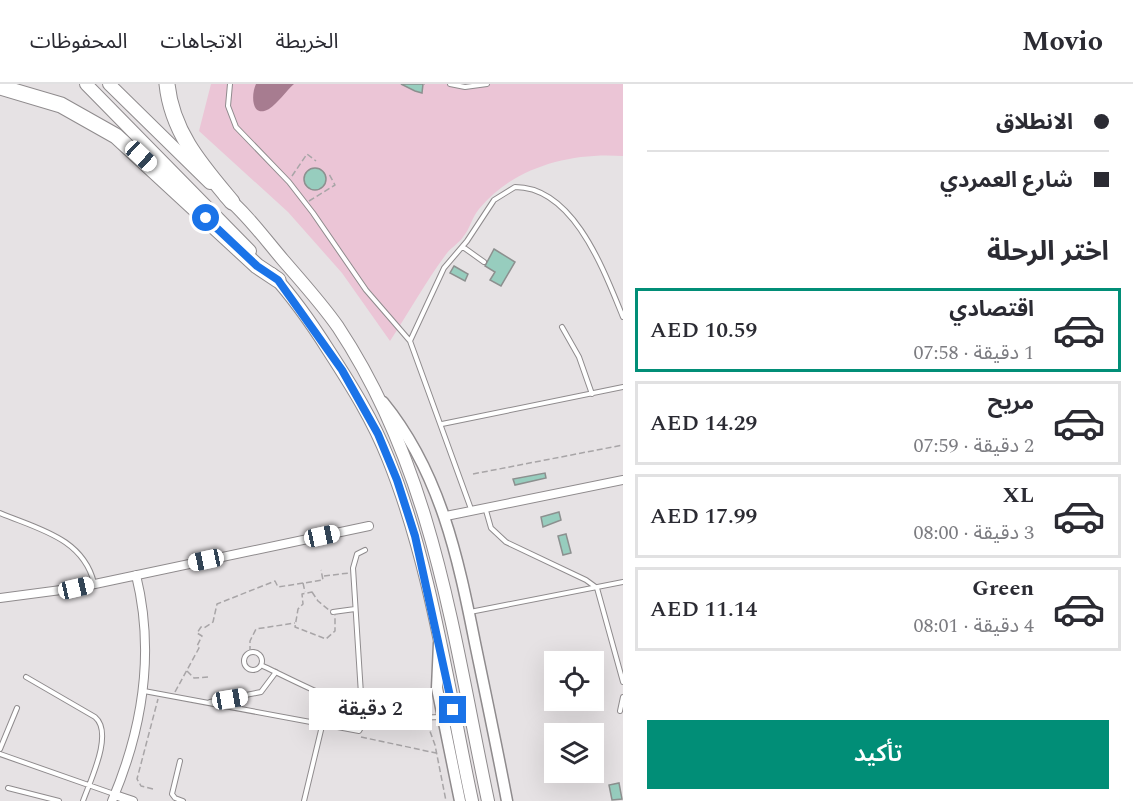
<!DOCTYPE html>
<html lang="ar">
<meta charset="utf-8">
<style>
body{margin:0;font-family:Spectral,"Noto Sans Arabic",serif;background:#f2f2f3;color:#2b2b33;direction:rtl;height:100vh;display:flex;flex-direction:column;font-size:22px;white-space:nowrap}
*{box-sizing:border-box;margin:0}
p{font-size:20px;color:#7c7c81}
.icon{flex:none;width:33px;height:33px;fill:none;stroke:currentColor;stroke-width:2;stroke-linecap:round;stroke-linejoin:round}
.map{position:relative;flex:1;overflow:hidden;direction:ltr}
.side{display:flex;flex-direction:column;background:#fff;width:510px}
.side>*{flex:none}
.guide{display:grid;align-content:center;height:132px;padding:0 24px;background:#fff}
.controls{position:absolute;left:544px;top:567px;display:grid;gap:12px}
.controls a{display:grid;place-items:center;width:60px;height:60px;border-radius:0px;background:#fff;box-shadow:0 6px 24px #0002;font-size:30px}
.end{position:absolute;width:27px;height:27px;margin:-14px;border:8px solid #1a73e8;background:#fff;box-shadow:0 0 0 3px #fff}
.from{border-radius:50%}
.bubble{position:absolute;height:42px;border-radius:0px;background:#fff;box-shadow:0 6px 24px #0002;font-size:20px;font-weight:600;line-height:42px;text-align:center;direction:rtl}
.car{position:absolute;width:18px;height:36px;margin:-18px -9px;border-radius:8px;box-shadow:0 0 4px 2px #0007;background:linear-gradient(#fff 24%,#345 0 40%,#fff 0 76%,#345 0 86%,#fff 0)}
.guide b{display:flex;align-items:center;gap:21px;height:57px;font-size:22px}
.guide b+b{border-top:2px solid #e1e1e2}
.guide i{width:15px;height:15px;background:#2b2b33}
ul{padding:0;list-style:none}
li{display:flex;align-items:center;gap:18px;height:84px;margin:0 12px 9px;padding:0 12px;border:3px solid #e1e1e2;border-radius:0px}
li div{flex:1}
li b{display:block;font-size:22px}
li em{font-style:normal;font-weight:600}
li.active{border-color:#018e77}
li>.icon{width:54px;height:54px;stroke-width:1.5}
h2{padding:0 24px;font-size:27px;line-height:72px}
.cta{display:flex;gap:12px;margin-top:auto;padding:12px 24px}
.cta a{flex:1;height:69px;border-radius:0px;background:#018e77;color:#fff;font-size:24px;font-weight:600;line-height:69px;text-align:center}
header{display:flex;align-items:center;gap:36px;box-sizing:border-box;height:84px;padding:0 30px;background:#fff;border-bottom:2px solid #e1e1e2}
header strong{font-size:28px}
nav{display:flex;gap:33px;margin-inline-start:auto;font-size:21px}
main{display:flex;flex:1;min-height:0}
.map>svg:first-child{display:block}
.green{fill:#ebc5d6}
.water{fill:#a77c90}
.building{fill:#97cdbe;stroke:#8c908f;stroke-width:1.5}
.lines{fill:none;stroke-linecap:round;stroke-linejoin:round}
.service-casing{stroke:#8f8b8d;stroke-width:6}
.minor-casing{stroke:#8f8b8d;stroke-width:10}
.tertiary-casing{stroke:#8f8b8d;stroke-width:13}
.primary-casing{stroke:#8f8b8d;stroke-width:14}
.motorway-casing{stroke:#8f8b8d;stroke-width:17}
.path{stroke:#a8a5a7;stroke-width:1.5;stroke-dasharray:6 3;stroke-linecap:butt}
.service{stroke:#fff;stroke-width:4}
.minor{stroke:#fff;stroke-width:8}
.tertiary{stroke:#fff;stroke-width:10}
.primary{stroke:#fff;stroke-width:12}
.motorway{stroke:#fff;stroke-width:15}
.route{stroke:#1a73e8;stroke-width:8}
</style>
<header>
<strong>Movio</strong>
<nav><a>الخريطة</a><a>الاتجاهات</a><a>المحفوظات</a></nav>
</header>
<main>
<section class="side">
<div class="guide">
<b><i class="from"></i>الانطلاق</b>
<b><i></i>شارع العمردي</b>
</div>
<h2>اختر الرحلة</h2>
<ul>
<li class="active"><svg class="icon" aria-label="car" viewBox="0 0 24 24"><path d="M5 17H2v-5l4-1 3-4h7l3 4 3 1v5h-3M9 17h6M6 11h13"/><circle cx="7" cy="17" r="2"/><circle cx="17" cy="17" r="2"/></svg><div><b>اقتصادي</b><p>1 دقيقة · 07:58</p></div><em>AED 10.59</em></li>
<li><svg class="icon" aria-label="car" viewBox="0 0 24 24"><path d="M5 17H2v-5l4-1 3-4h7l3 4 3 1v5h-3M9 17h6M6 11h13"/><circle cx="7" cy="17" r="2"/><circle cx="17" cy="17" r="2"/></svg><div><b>مريح</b><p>2 دقيقة · 07:59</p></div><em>AED 14.29</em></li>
<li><svg class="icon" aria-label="car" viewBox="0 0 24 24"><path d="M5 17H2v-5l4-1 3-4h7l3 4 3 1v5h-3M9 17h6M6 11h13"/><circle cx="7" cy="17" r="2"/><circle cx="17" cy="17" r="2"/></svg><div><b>XL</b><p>3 دقيقة · 08:00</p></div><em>AED 17.99</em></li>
<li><svg class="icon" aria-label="car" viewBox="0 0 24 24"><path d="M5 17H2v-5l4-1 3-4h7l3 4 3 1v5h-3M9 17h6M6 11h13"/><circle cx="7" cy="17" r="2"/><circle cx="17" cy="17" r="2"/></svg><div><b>Green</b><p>4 دقيقة · 08:01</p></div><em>AED 11.14</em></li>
</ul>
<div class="cta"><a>تأكيد</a></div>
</section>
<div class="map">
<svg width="623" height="717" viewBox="0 0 623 717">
<rect width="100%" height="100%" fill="#e6e2e4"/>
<path class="green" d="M211,0H623V72C571,68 513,83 479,125C472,133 470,145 463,153C459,159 452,163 447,169C426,197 409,228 390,257L342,189L288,128L199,47Z"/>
<path class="water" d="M256,0H294C286,7 278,19 269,25C251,35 251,10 256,0Z"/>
<path class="building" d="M401,0H423L422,9L415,7Z
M304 95a11 11 0 1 1 22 0a11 11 0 1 1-22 0Z
M494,165L515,178L501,202L490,196L495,188L485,182Z
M454,182L468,190L465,197L450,189Z
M545,389L546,394L515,401L513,395Z
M559,428L561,436L543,443L541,433Z
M566,450L571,469L563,471L558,452Z
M619,699L622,715L612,716L609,701Z"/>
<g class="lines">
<g class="service-casing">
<path id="service" d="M230,0L228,22L236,43L289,98L313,129L366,206L410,257L471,425
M450,0L465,3L487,0
M463,163L484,178
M562,243L579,273L592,310
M410,257L444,184L467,157L494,116L515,103C574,103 604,187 623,233
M442,340L623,303
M485,423L491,444L506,458L586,496L597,504L623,598
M0,429C38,445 83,454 94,499
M333,528L355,525
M470,528L623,498
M244 577a9 9 0 1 1 18 0a9 9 0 1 1-18 0Z
M261,581C323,611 369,637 441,633
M26,593L95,633C114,649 90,697 83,717
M144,607L359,647L362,642V626L353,484L357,470L365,466
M210,618L261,608L276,588
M620,627L623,613
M0,665L17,624
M0,670L114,710
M180,677L172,710L175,714L183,717
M8,704L59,717
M304,717L322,642"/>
</g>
<g class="minor-casing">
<path id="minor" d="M446,432L623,396
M0,514L76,504L369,442
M115,711L133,717
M112,717C143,644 155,568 136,491"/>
</g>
<g class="tertiary-casing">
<path id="tertiary" d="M383,318C440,388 458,473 475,559C486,612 497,664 507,717
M439,559L437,604L460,717"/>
</g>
<g class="primary-casing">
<path id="primary" d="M86,0L250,167
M109,0L210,99
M225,112C247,130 265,155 283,176C302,198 322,220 338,243C434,388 453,551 488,717
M272,190C293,213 312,240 329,267C351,301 373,336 388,374C431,480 448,605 472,717"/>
</g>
<g class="motorway-casing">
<path id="motorway" d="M167,0C172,49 202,82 232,118
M0,3L61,21L116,52L257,182L278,196"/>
</g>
<path class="path" d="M424,0H425
M292,92L307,70L316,77
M309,117L335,101L329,90
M473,390L623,361
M324,492L349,489
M303,499L305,508
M312,508L318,517L335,531V547L326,555L295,543L298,525L303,520L302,510Z
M250,568V557L256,545L295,539
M187,587L194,594L208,593
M175,608L199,564L197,562L202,552L197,549L201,543L204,544L213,538L217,520L275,497L278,503L323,496L321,486
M427,639L435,661L446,717
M361,653L436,669
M153,705L141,702L137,695L158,615"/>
<use href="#service" class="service"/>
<use href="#minor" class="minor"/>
<use href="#tertiary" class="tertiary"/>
<use href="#primary" class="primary"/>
<use href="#motorway" class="motorway"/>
</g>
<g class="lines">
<path class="route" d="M206,134L257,182L278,196L342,286L378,350L397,396L415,452L453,626"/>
</g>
</svg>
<div class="controls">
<a><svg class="icon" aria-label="locate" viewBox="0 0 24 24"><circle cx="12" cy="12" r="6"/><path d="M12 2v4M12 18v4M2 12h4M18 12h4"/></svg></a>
<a><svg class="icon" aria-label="layers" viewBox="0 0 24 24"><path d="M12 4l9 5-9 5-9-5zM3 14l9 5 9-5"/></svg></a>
</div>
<i class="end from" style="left:206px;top:134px"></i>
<i class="end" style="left:453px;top:626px"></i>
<div class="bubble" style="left:309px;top:604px;width:123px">2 دقيقة</div>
<i class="car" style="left:141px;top:72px;rotate:133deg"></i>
<i class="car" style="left:322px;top:452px;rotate:78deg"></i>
<i class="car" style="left:206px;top:476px;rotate:258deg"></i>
<i class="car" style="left:76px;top:504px;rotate:77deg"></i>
<i class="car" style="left:230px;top:615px;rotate:80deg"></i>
</div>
</main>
